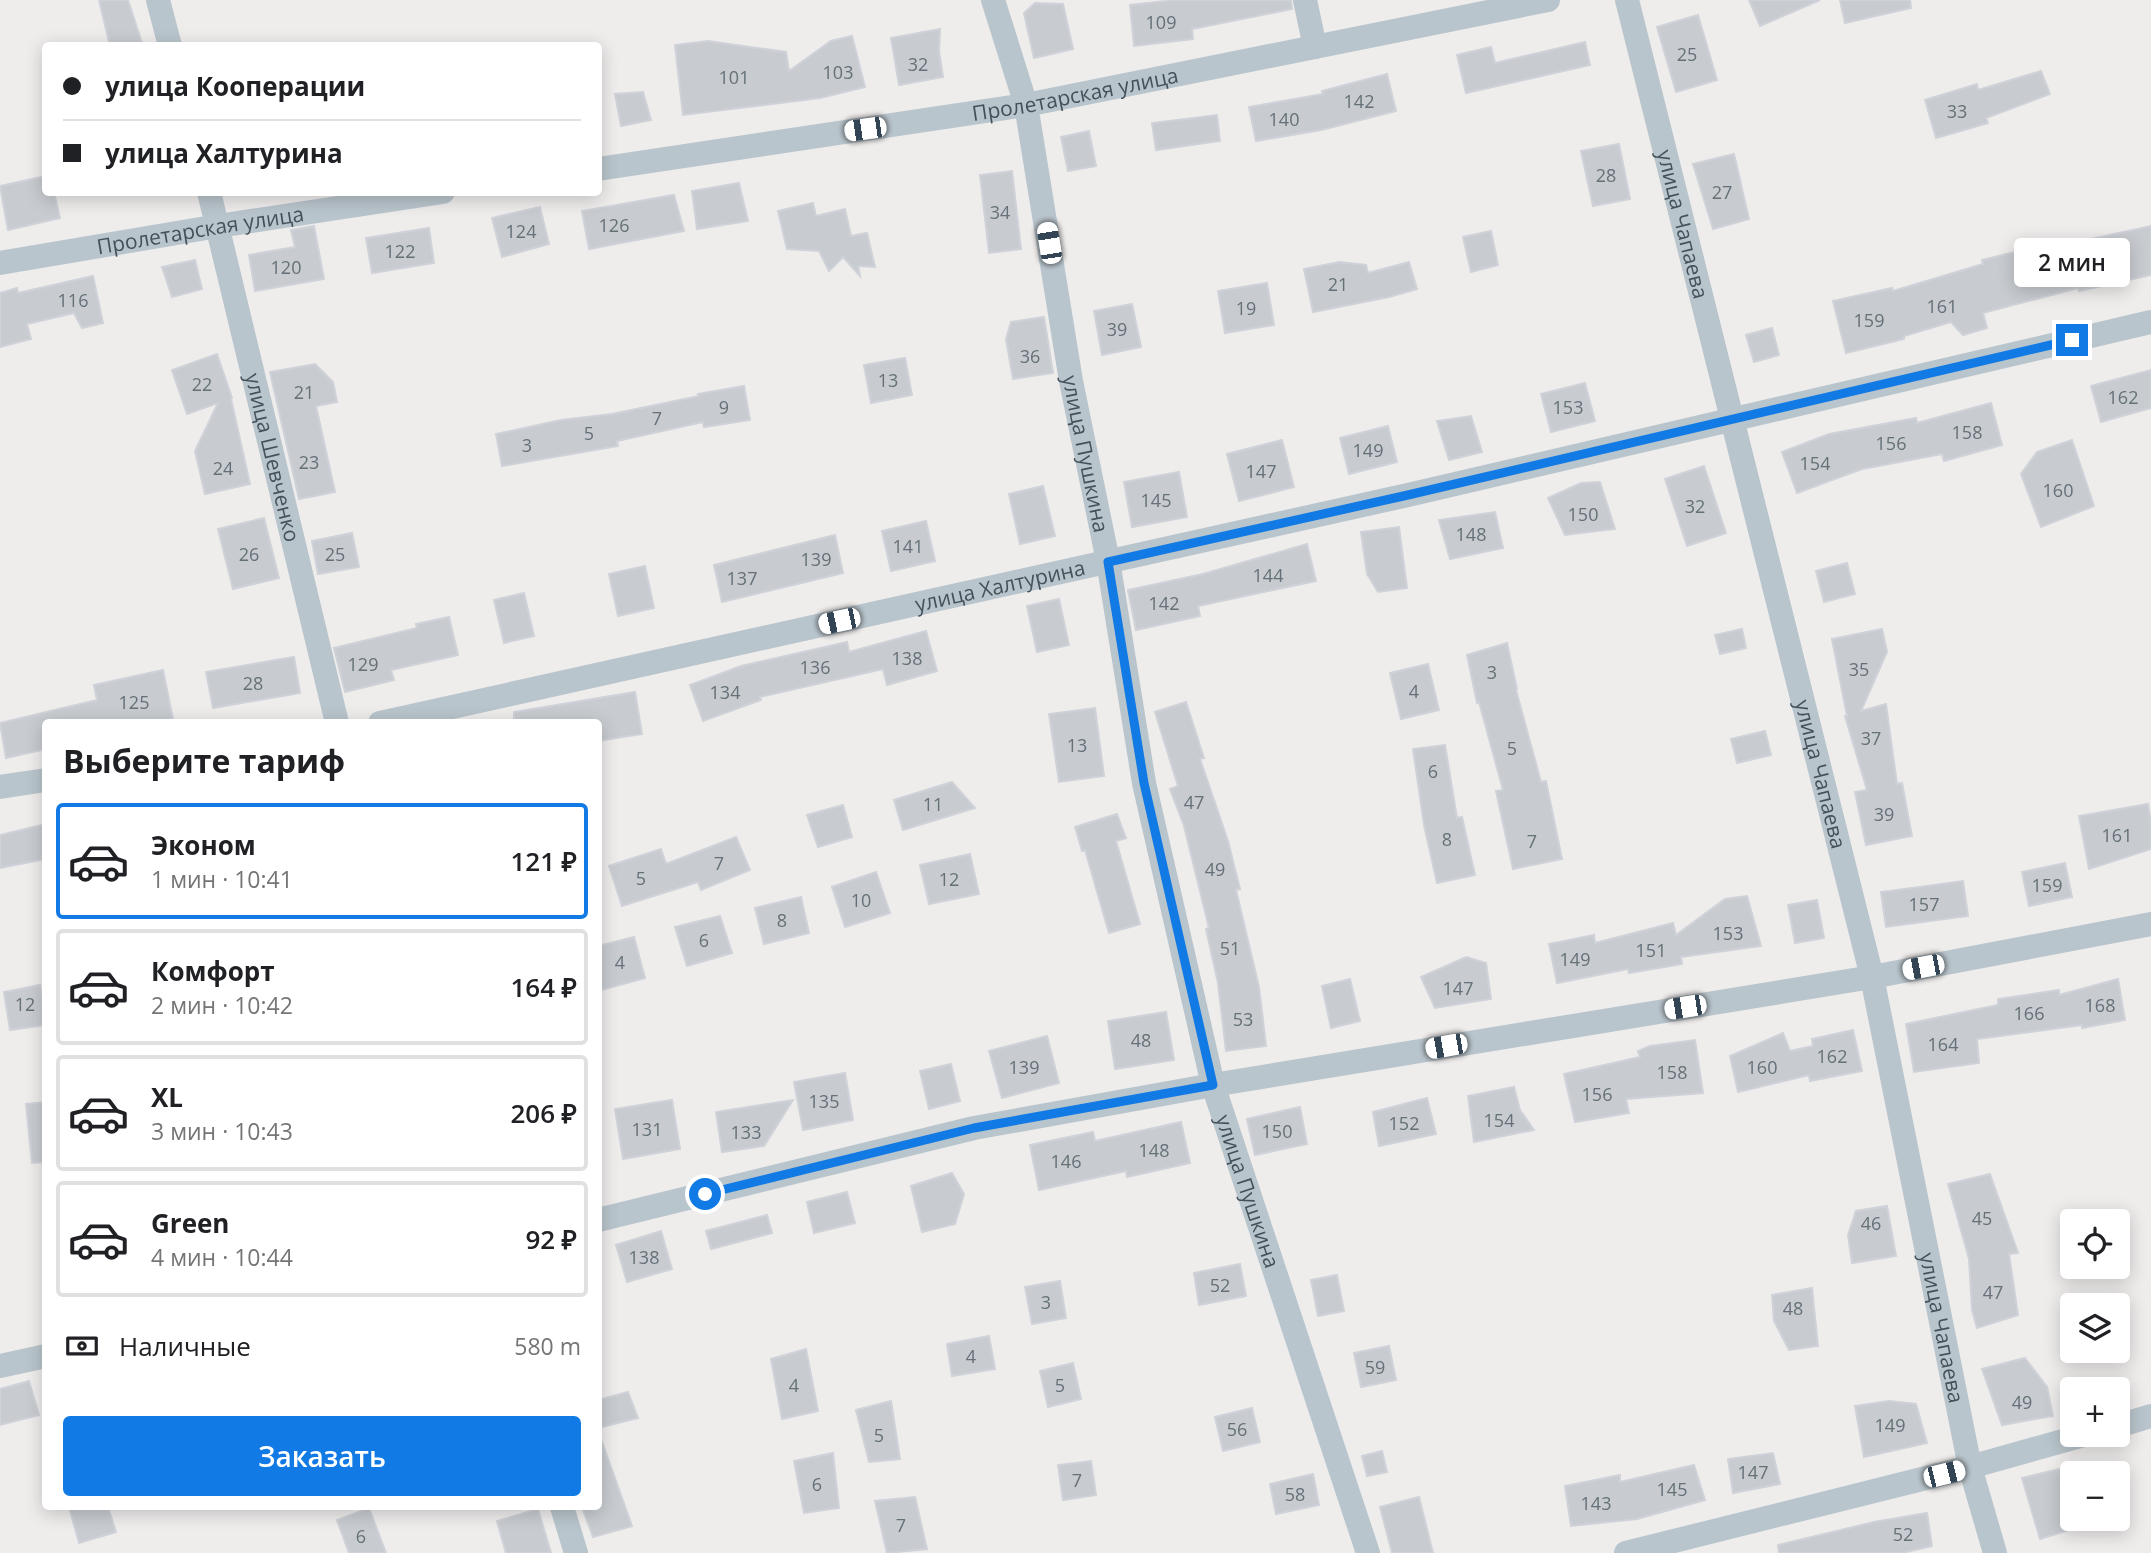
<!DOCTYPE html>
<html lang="ru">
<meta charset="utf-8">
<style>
body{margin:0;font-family:"Open Sans",sans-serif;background:#f6f6f6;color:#202124;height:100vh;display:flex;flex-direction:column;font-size:26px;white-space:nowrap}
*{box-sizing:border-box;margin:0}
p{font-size:23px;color:#757577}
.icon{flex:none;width:38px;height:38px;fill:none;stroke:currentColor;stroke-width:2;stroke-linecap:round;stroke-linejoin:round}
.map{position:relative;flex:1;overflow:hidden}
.drawer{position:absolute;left:42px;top:719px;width:560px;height:791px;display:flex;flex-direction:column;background:#fff;border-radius:7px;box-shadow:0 4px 18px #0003}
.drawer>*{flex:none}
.banner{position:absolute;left:42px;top:42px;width:560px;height:154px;border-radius:7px;box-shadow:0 4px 18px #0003;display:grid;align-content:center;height:154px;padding:0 21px;background:#fff}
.tools{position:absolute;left:2060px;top:1209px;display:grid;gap:14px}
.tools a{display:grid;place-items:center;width:70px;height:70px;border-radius:7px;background:#fff;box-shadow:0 4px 18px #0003;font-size:35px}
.end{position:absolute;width:32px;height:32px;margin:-16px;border:9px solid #117ae4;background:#fff;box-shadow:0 0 0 4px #fff}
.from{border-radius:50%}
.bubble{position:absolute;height:49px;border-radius:7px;background:#fff;box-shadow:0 4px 18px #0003;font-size:23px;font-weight:600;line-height:49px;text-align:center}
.car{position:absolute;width:21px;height:42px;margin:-21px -10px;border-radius:9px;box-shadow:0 0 5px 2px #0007;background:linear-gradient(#fff 24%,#345 0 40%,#fff 0 76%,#345 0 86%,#fff 0)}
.banner b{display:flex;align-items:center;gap:24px;height:66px;font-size:26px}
.banner b+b{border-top:2px solid #e0e0e0}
.banner i{width:18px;height:18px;background:#202124}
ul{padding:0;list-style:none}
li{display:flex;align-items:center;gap:21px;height:116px;margin:0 14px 10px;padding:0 7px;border:4px solid #e0e0e0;border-radius:7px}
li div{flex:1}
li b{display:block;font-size:26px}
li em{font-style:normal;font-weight:600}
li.current{border-color:#117ae4}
li>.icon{width:63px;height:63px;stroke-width:1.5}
h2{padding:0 21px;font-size:32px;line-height:84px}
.pay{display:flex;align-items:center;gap:18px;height:77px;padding:0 21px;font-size:26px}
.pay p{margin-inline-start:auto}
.action{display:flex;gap:14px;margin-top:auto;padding:14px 21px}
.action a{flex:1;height:80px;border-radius:7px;background:#117ae4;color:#fff;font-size:28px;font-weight:600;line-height:80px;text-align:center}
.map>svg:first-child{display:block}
.building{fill:#c8ccd1;stroke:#cfd2d8;stroke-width:2}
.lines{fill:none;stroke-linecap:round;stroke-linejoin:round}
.street{stroke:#b9c5cc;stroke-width:24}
.route{stroke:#117ae4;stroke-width:9}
.labels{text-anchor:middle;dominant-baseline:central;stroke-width:7;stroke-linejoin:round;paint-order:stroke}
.number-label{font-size:18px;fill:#657078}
.street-label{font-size:21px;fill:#44515a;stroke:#fff}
</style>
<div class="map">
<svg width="2151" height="1553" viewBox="0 0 2151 1553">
<rect width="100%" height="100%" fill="#efecec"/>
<path class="building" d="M99,0H128L143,46H110Z
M1175,0H1291L1292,9L1192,29L1193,39L1134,46L1130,5Z
M1749,0H1820L1760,26Z
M1840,0H1910L1911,8L1845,23Z
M1035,3L1063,4L1073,49L1034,58L1024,13Z
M1698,15L1717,80L1676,92L1657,27Z
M940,29L939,51L943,77L899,85L891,38Z
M852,36L865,87L820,98L683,115L675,45L708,41L786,52L789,71L831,41Z
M1585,42L1590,65L1466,93L1457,55L1491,47L1495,63Z
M2041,71L2050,94L1986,118L1988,123L1936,138L1925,100L1977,84L1978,90Z
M1387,74L1396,111L1321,130L1256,141L1249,107L1323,94L1322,91Z
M643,92L651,120L621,126L615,94Z
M1217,115L1220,141L1156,150L1152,123Z
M1089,131L1096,166L1068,171L1061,137Z
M1619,144L1630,199L1593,206L1581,151Z
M1734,154L1749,219L1713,229L1693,164Z
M1012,171L1021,249L989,253L980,175Z
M46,176V192H54L60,218L8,230L0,186Z
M739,183L748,221L697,229L692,191Z
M674,195L684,231L589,249L582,211Z
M813,203L816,216L845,209L851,236L867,233L875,267L858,266L860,276L843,257L829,271L819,251L787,249L778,211Z
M540,207L549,244L502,257L492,218Z
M314,226L324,279L255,291L249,255L295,247L291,230Z
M2151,226V275L2079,291L2078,288L1983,313L1987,328L1963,335L1951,322L1904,336V339L1846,353L1833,301L1892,288L1893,291L1983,264L1982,260L2035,247L2036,251Z
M429,228L434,263L372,273L366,238Z
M1491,231L1498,265L1471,272L1463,237Z
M195,260L202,289L172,297L162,267Z
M1339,262L1366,265L1368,273L1409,262L1417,289L1389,297L1313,312L1304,269Z
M93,276L103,323L82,328L74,313L27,324L31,339L0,347V293L17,288L18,293Z
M1267,283L1274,325L1225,333L1218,291Z
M1132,304L1141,347L1102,355L1094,311Z
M1044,317L1053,373L1013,379L1006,339L1011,322Z
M1772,328L1779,355L1754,362L1746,335Z
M217,354L232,398L231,399L250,484L205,494L195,451L218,403L187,414L172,370Z
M905,358L912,395L871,403L864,365Z
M315,364L333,382L337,402L316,406L335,492L299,499L270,372Z
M2151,370V408L2101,422L2091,386Z
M1585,383L1595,421L1551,432L1541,394Z
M744,386L750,420L704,427L703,422L617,441L618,446L502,466L496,434L561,420L612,414L699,396L698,394Z
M1991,403L2002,445L1944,461L1942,454L1862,469L1797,493L1782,452L1829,434L1916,418L1917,423Z
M1471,416L1482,452L1449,460L1437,421Z
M1388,426L1397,462L1349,474L1340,438Z
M1282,440L1294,487L1239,501L1227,454Z
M2072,440L2094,506L2041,527L2021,474L2037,452Z
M1704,466L1726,533L1687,546L1665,479Z
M1179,472L1187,517L1132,527L1124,482Z
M1600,482L1615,529L1565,535L1548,498L1581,483Z
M1043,486L1055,536L1020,544L1009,494Z
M1495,512L1503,548L1450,559L1439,520Z
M264,518L279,578L233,589L218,529Z
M926,521L935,561L891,571L882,531Z
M1399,527L1407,588L1378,592L1367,574L1361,532Z
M352,533L359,567L318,574L312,541Z
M835,535L843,573L722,602L714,565Z
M1307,544L1316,581L1198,606L1200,616L1136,630L1128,590L1203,574Z
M1847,563L1855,594L1824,602L1816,571Z
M645,566L654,608L618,616L609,574Z
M524,593L534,636L504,643L494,600Z
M1059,599L1069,645L1037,652L1027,606Z
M449,617L458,655L391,670L394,680L345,692L334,648L417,628L416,624Z
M1742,629L1746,648L1720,654L1715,635Z
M1882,629L1887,652L1861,711L1886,704L1897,784L1902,783L1912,836L1866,845L1855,792L1867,790L1845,716H1847L1832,639Z
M926,631L937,671L887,685L883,669L760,697L761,700L703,721L690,685L741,666L847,642L849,652Z
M1507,643L1517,689L1516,690L1541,782L1546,781L1562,859L1513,869L1496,791L1503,790L1479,702L1477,703L1467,655Z
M294,657L300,693L213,708L206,672Z
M1428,664L1439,710L1401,719L1390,673Z
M163,670L173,719L155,723H46V749L6,758L0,723L97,700L94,685Z
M635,692L642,734L598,741V723H514V712Z
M1186,702L1204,758L1200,759L1228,841L1240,889L1236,890L1259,987L1266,1046L1226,1051L1218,983L1206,929L1209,928L1184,826L1170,789L1178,786L1155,712Z
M1095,708L1104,776L1059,782L1049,714Z
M1765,731L1771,755L1737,763L1731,739Z
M1445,745L1457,818L1462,817L1475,875L1437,883L1424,825L1413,749Z
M952,782L975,808L903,830L894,800Z
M2148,804L2151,822V849L2089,869L2079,816Z
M843,805L852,837L818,847L807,815Z
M1117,814L1126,838L1116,841L1140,924L1109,933L1085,850L1082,851L1075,827Z
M46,824V859L0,868V835Z
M736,837L750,870L701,890L698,882L622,906L609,866L661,849L666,864Z
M970,854L979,894L929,904L920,865Z
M2065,863L2072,897L2029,906L2022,872Z
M876,872L890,913L845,927L832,887Z
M1963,881L1968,916L1886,927L1881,892Z
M1747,896L1761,946L1681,957L1682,964L1629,973L1628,969L1557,983L1549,944L1594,935L1595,943L1673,923L1676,935L1725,899Z
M801,897L809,933L764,944L755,908Z
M1817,900L1824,938L1795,943L1788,905Z
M720,916L732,953L687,966L675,927Z
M634,937L645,978L598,991V946Z
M1466,957L1486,963L1491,999L1435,1008L1421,977Z
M1350,979L1360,1021L1331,1028L1322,986Z
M2118,979L2125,1020L2082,1028V1025L1977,1039L1979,1063L1914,1072L1906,1024L1998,1005V999L2059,990V995Z
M40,985L46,1025L10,1030L4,992Z
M1166,1012L1174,1060L1115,1069L1108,1021Z
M1853,1030L1862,1071L1810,1081L1809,1075L1738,1092L1730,1056L1783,1033L1790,1051L1813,1046L1812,1039Z
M1047,1036L1059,1083L1002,1098L989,1051Z
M1695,1040L1703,1093L1626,1099L1629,1113L1575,1122L1564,1074L1640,1057L1638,1051L1650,1046Z
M951,1064L960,1101L929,1109L920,1071Z
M845,1073L853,1120L803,1130L794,1082Z
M1514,1087L1520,1110L1534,1130L1474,1142L1468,1096Z
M1427,1098L1436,1134L1379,1146L1373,1112Z
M672,1100L680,1149L623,1159L615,1109Z
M793,1100L764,1146L722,1152L716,1112Z
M46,1102V1162L32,1163L26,1104Z
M1300,1107L1307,1144L1255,1155L1247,1119Z
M1181,1122L1190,1163L1127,1177L1126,1171L1039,1190L1030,1145L1093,1132L1095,1141Z
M952,1173L964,1194L955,1224L922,1232L911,1186Z
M1990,1174L2018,1253L2009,1254L2018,1315L1977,1328L1972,1310L1969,1259L1948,1184Z
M847,1192L855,1223L814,1233L807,1202Z
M1887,1206L1896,1256L1852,1263L1848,1235L1856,1211Z
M767,1215L772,1233L711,1249L706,1231Z
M661,1231L672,1269L627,1282L616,1245Z
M1240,1264L1246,1296L1199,1305L1194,1273Z
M1337,1275L1344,1311L1318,1316L1311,1280Z
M1060,1281L1066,1318L1032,1324L1025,1287Z
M1812,1288L1818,1346L1789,1350L1774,1321L1772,1295Z
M989,1336L995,1369L952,1376L947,1344Z
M1389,1346L1396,1380L1361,1387L1354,1353Z
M806,1349L818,1411L782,1419L771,1359Z
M2025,1358L2047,1387L2053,1416L2002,1425L1982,1369Z
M1073,1363L1081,1399L1048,1407L1040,1371Z
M29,1381L39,1415L0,1425V1389Z
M628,1392L638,1418L598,1428V1400Z
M891,1401L900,1459L869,1462L856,1410Z
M1889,1401L1916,1404L1927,1443L1864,1457L1855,1406Z
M1252,1408L1260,1442L1223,1451L1215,1417Z
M601,1439L632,1526L593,1537L582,1507H598V1440Z
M1382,1451L1387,1472L1367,1476L1362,1456Z
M833,1453L839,1508L804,1513L794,1461Z
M1773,1453L1780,1484L1733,1493L1728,1459Z
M1091,1461L1096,1495L1063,1500L1058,1465Z
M1694,1465L1705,1500L1637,1519L1571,1526L1565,1486L1620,1475V1482Z
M2064,1468L2072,1495V1529L2040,1539L2022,1478Z
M1313,1474L1319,1505L1276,1514L1270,1484Z
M915,1497L927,1549L887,1553L875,1501Z
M1419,1497L1433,1553H1392L1380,1507Z
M69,1507H108L116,1532L79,1543Z
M369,1508L386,1553H349L337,1520Z
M538,1509L551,1553H506L497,1521Z
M1927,1513L1932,1546L1902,1553H1779L1778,1545L1874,1522Z"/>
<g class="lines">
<g class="street">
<path d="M158,0L170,46"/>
<path id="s1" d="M993,0L1026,105L1071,381L1108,561L1144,783L1213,1085L1368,1553"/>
<path d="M1305,0L1315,47"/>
<path id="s2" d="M1627,0L1872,977L1970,1467L1995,1553"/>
<path id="s3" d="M598,169L1026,105L1548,0"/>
<path id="s4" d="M209,192L337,723"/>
<path id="s5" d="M0,263L218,226L443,192"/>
<path id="s6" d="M380,723L1408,495L2151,322"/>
<path d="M0,787L46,780"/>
<path d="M598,1220L974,1128L1213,1085L1872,977L2151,924"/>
<path d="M0,1366L46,1356"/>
<path d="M2118,1426L2151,1416"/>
<path d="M562,1507L576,1553"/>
<path d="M1626,1553L1970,1467L2084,1435"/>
</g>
</g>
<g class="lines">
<path class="route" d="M705,1194L974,1128L1213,1085L1144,783L1108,562L1408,495L2072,340"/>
</g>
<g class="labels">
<g class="number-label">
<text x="1161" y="22">109</text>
<text x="1687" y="54">25</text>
<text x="918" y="64">32</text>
<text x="838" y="72">103</text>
<text x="734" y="77">101</text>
<text x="1359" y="101">142</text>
<text x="1957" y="111">33</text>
<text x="1284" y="119">140</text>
<text x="1606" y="175">28</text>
<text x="1722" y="192">27</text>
<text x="1000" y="212">34</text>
<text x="614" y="225">126</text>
<text x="521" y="231">124</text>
<text x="400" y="251">122</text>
<text x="286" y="267">120</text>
<text x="1338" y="284">21</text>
<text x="73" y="300">116</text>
<text x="1942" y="306">161</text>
<text x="1246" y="308">19</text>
<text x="1869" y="320">159</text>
<text x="1117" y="329">39</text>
<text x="1030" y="356">36</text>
<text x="888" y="380">13</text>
<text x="202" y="384">22</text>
<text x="304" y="392">21</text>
<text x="2123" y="397">162</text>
<text x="724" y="407">9</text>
<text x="1568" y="407">153</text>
<text x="657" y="418">7</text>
<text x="1967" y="432">158</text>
<text x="589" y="433">5</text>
<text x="1891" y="443">156</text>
<text x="527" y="445">3</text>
<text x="1368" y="450">149</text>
<text x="309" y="462">23</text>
<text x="1815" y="463">154</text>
<text x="223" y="468">24</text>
<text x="1261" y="471">147</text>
<text x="2058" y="490">160</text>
<text x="1156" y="500">145</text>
<text x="1695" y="506">32</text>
<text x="1583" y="514">150</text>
<text x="1471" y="534">148</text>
<text x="908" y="546">141</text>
<text x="249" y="554">26</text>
<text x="335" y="554">25</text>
<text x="816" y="559">139</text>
<text x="1268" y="575">144</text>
<text x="742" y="578">137</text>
<text x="1164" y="603">142</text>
<text x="907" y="658">138</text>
<text x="363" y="664">129</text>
<text x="815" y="667">136</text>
<text x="1859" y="669">35</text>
<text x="1492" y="672">3</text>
<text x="253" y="683">28</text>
<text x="1414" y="691">4</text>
<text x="725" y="692">134</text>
<text x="134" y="702">125</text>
<text x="1871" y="738">37</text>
<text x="1077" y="745">13</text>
<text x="1512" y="748">5</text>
<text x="1433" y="771">6</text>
<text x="1194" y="802">47</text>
<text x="933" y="804">11</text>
<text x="1884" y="814">39</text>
<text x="2117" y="835">161</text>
<text x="1447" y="839">8</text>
<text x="1532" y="841">7</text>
<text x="719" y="863">7</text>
<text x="1215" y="869">49</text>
<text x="641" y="878">5</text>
<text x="949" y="879">12</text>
<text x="2047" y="885">159</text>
<text x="861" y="900">10</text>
<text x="1924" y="904">157</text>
<text x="782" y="920">8</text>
<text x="1728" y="933">153</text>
<text x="704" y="940">6</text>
<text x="1230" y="948">51</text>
<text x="1651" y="950">151</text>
<text x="1575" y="959">149</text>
<text x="620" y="962">4</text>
<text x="1458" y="988">147</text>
<text x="25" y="1004">12</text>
<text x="2100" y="1005">168</text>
<text x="2029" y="1013">166</text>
<text x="1243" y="1019">53</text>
<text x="1141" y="1040">48</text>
<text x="1943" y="1044">164</text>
<text x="1832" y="1056">162</text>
<text x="1024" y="1067">139</text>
<text x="1762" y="1067">160</text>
<text x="1672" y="1072">158</text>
<text x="1597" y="1094">156</text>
<text x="824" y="1101">135</text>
<text x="1499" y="1120">154</text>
<text x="1404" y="1123">152</text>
<text x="647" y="1129">131</text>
<text x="1277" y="1131">150</text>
<text x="746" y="1132">133</text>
<text x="1154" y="1150">148</text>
<text x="1066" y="1161">146</text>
<text x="1982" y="1218">45</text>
<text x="1871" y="1223">46</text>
<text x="644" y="1257">138</text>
<text x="1220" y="1285">52</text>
<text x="1993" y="1292">47</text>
<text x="1046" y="1302">3</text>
<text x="1793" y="1308">48</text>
<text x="971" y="1356">4</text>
<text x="1375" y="1367">59</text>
<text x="794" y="1385">4</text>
<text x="1060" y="1385">5</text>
<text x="2022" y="1402">49</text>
<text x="1890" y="1425">149</text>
<text x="1237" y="1429">56</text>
<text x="879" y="1435">5</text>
<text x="1753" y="1472">147</text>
<text x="1077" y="1480">7</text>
<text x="817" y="1484">6</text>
<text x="1672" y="1489">145</text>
<text x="1295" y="1494">58</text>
<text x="1596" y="1503">143</text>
<text x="901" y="1525">7</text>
<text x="1903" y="1534">52</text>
<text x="361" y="1536">6</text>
</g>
<g class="street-label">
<text stroke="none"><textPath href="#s3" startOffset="483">Пролетарская улица</textPath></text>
<text stroke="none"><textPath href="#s2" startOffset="231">улица Чапаева</textPath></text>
<text stroke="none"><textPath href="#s5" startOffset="203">Пролетарская улица</textPath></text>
<text stroke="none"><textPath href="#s1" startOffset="464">улица Пушкина</textPath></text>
<text stroke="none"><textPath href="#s4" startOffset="273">улица Шевченко</textPath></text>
<text stroke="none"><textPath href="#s6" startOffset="635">улица Халтурина</textPath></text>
<text stroke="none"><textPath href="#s2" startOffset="798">улица Чапаева</textPath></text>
<text stroke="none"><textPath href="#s1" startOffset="1220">улица Пушкина</textPath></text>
<text stroke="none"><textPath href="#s2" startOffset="1365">улица Чапаева</textPath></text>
</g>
</g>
</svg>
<div class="tools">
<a><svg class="icon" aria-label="locate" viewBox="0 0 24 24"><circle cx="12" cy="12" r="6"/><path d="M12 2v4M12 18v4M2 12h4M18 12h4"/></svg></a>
<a><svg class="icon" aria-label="layers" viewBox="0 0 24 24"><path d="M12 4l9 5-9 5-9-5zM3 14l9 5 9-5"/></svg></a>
<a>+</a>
<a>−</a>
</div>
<i class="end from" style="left:705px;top:1194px"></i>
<i class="end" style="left:2072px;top:340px"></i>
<div class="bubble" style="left:2014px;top:238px;width:116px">2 мин</div>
<i class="car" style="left:865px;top:129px;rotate:262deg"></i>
<i class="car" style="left:1049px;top:243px;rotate:351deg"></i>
<i class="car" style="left:839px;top:621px;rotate:258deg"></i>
<i class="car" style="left:1923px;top:967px;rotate:259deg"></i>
<i class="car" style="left:1685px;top:1007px;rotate:261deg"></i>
<i class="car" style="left:1446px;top:1046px;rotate:260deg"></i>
<i class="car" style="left:1944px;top:1474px;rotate:76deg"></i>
<div class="banner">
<b><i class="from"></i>улица Кооперации</b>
<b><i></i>улица Халтурина</b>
</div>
<section class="drawer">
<h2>Выберите тариф</h2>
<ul>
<li class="current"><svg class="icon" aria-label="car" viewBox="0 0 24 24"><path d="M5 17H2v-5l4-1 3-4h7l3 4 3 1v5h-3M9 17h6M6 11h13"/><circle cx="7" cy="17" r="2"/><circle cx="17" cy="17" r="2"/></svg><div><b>Эконом</b><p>1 мин · 10:41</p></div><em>121 ₽</em></li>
<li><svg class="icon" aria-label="car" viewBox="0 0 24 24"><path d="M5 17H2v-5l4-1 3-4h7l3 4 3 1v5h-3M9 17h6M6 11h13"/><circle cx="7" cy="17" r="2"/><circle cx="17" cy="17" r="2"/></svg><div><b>Комфорт</b><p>2 мин · 10:42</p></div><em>164 ₽</em></li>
<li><svg class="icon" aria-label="car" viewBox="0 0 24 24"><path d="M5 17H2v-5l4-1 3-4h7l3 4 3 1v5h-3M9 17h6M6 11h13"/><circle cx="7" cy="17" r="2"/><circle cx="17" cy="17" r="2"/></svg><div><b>XL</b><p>3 мин · 10:43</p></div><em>206 ₽</em></li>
<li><svg class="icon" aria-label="car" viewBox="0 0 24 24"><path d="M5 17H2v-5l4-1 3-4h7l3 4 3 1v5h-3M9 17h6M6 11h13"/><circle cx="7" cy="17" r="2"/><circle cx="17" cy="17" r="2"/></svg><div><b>Green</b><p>4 мин · 10:44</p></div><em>92 ₽</em></li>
</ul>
<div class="pay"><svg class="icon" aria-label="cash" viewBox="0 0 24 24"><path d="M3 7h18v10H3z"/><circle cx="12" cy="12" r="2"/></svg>Наличные<p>580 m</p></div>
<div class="action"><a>Заказать</a></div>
</section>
</div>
